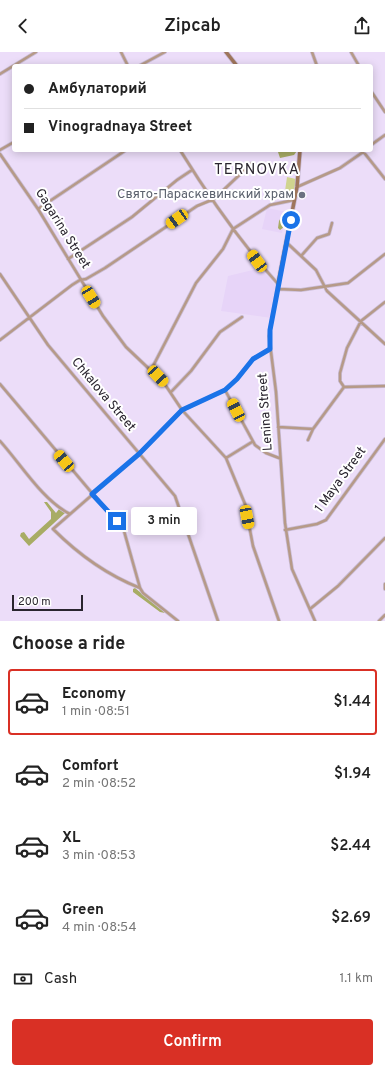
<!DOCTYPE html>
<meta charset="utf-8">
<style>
body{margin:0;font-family:Overpass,sans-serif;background:#f6f6f6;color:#222;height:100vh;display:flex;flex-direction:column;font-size:15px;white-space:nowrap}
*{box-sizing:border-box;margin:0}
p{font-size:13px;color:#767676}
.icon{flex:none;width:22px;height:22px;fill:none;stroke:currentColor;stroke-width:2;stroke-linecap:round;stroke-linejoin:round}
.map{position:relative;height:569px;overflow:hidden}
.panel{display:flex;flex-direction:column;background:#fff;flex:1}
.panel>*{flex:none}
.banner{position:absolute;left:12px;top:12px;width:361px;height:88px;border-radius:4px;box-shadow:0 2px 10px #0003;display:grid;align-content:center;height:88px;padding:0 12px;background:#fff}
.scale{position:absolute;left:12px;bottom:10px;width:71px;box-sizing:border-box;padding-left:4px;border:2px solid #2a252f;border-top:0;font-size:11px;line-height:14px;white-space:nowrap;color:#2a252f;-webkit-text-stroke:3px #fff;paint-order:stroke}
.end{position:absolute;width:18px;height:18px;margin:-9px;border:5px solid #1a73e8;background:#fff;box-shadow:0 0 0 2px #fff}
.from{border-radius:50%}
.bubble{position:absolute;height:28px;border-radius:4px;background:#fff;box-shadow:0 2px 10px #0003;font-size:13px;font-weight:600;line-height:28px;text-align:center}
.car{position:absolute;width:12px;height:24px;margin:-12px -6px;border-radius:5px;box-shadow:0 0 3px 1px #0007;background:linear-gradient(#f5c518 24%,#345 0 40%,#f5c518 0 76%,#345 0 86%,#f5c518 0)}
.banner b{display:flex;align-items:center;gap:14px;height:38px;font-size:15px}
.banner b+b{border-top:1px solid #e0e0e0}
.banner i{width:10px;height:10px;background:#222}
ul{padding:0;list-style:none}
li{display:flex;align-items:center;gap:12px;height:66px;margin:0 8px 6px;padding:0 4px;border:2px solid transparent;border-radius:4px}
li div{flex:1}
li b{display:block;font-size:15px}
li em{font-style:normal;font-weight:600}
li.on{border-color:#d93025}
li>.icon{width:36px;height:36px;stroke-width:1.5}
h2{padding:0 12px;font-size:18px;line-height:48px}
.pay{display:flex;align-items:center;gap:10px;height:44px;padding:0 12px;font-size:15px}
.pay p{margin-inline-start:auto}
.action{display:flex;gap:8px;margin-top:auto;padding:8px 12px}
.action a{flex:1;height:46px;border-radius:4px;background:#d93025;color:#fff;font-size:16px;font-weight:600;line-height:46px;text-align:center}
header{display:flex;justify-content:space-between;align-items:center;height:52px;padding:0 12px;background:#fff;font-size:18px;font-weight:600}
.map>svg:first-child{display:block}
.built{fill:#e7d4f8}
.green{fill:#d0d48f}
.forest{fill:#a8ac65}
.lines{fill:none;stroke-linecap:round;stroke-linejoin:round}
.street-casing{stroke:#c9bcd5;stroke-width:4}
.secondary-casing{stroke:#c9bcd5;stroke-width:5}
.street{stroke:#b69a88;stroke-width:2.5}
.secondary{stroke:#9e755b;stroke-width:3.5}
.route{stroke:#1a73e8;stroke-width:5}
.worship-dot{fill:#6b7280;stroke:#fff;stroke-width:1.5}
.labels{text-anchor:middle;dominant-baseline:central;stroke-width:4;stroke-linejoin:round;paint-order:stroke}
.worship-label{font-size:13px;fill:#5b616d;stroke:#fff;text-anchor:end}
.street-label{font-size:13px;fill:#2a252f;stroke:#fff}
.quarter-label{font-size:15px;letter-spacing:1px;fill:#2a252f;stroke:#fff}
</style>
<header><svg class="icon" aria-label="back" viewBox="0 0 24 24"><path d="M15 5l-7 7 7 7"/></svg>Zipcab<svg class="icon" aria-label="share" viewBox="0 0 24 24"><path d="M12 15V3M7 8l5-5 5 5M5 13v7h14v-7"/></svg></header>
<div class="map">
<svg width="385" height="569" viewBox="0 0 385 569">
<rect width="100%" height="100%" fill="#ecddf9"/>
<path class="built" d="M267,156L287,160L282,181L262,177Z
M261,216L276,234L272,266L221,259L228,224Z"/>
<path class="green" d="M287,125L296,127L293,146H284Z"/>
<path class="forest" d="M279,98H297V99L294,103L280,106L278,100Z
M284,160L287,161L284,175L280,178L278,176L279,169Z
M44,450H47L56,461L59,457L65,461L29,494L20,484L21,481L24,480L29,487L51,467V460Z
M135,536L162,558L165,561L160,560L133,540V537Z"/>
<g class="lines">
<g class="street-casing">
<path id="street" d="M121,0L128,14
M312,0L317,14
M351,0L359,14
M139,14L165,0
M0,22L36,0
M371,39L385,60
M371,93L385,83
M0,98L14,90
M180,98C209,145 241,191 278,232L269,284L276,340L285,471L292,517L315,569
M362,98L385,127
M0,102L38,157L103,264L126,295L164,331L182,358L226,406L245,452L253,494L279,569
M297,135L340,116L366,98
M38,157L126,98
M286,190L316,218L327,239L385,292
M301,204L317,186L329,182L332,171
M68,207L132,165L177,128L192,118
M0,222L48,293L175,444L218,569
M278,237L301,238L348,231L385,202
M0,288L72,233L80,228L86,227L105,216L197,154L214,147L252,111
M151,318L196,231L223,197L233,177L270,153L294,148
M0,332L124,479L140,536L143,541L178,569
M344,335L340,329V321L347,296L361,269L385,250
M225,338L255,393L266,401L279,406
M171,340L191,319L220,280L242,265
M278,375L313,377L344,335L385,334
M308,388L313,377
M0,389C20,411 43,449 70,462
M226,406L252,390
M285,478L317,472L326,468L385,387
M385,532V537
M140,536C107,523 78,502 53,477L139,402L182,358L225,338L237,327L253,307L270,297
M310,557L338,534L385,486
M379,569L385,563"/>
</g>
<g class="secondary-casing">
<path id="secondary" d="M226,0L237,14
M278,232L297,135L300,98"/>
</g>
<use href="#street" class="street"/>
<use href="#secondary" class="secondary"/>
</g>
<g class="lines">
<path class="route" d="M117,469L92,442L139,402L182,358L225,338L237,327L253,307L270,297V278L291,168"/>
</g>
<circle class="worship-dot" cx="302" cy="143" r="4"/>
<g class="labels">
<g class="worship-label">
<text x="294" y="143">Свято-Параскевинский храм</text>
</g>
<g class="street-label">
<text transform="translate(62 177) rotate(58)">Gagarina Street</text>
<text transform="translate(103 343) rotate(50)">Chkalova Street</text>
<text transform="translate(266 360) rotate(-94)">Lenina Street</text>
<text transform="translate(341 428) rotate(-54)">1 Maya Street</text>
</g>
<g class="quarter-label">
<text x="257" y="118">TERNOVKA</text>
</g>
</g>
</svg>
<div class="scale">200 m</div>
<i class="end from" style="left:291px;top:168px"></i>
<i class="end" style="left:117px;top:469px"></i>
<div class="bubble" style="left:131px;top:455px;width:66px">3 min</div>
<i class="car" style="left:177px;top:167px;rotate:235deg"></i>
<i class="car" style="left:257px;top:209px;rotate:323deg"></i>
<i class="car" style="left:91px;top:245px;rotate:148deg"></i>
<i class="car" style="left:158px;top:324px;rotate:137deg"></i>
<i class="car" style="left:236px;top:358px;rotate:333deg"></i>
<i class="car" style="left:64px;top:409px;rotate:320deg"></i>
<i class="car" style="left:247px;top:465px;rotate:169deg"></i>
<div class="banner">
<b><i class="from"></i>Амбулаторий</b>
<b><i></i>Vinogradnaya Street</b>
</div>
</div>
<section class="panel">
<h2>Choose a ride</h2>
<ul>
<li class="on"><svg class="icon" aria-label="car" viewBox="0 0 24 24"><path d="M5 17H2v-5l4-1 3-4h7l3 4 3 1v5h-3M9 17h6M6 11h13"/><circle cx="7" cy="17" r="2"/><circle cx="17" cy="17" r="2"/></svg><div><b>Economy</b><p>1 min · 08:51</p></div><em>$1.44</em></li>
<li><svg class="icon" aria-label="car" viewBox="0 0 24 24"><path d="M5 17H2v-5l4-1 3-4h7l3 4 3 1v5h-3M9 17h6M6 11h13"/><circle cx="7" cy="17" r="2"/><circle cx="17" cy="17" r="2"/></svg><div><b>Comfort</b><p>2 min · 08:52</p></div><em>$1.94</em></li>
<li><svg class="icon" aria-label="car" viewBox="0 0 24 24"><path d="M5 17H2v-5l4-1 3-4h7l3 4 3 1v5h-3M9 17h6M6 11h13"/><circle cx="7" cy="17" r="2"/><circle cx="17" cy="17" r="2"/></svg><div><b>XL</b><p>3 min · 08:53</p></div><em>$2.44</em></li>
<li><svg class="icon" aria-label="car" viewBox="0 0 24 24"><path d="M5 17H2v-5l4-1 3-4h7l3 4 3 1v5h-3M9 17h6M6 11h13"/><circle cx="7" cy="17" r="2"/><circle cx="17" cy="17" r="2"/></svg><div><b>Green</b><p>4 min · 08:54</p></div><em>$2.69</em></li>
</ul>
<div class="pay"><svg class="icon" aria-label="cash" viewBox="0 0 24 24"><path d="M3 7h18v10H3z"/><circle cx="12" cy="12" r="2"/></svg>Cash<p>1.1 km</p></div>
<div class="action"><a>Confirm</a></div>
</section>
